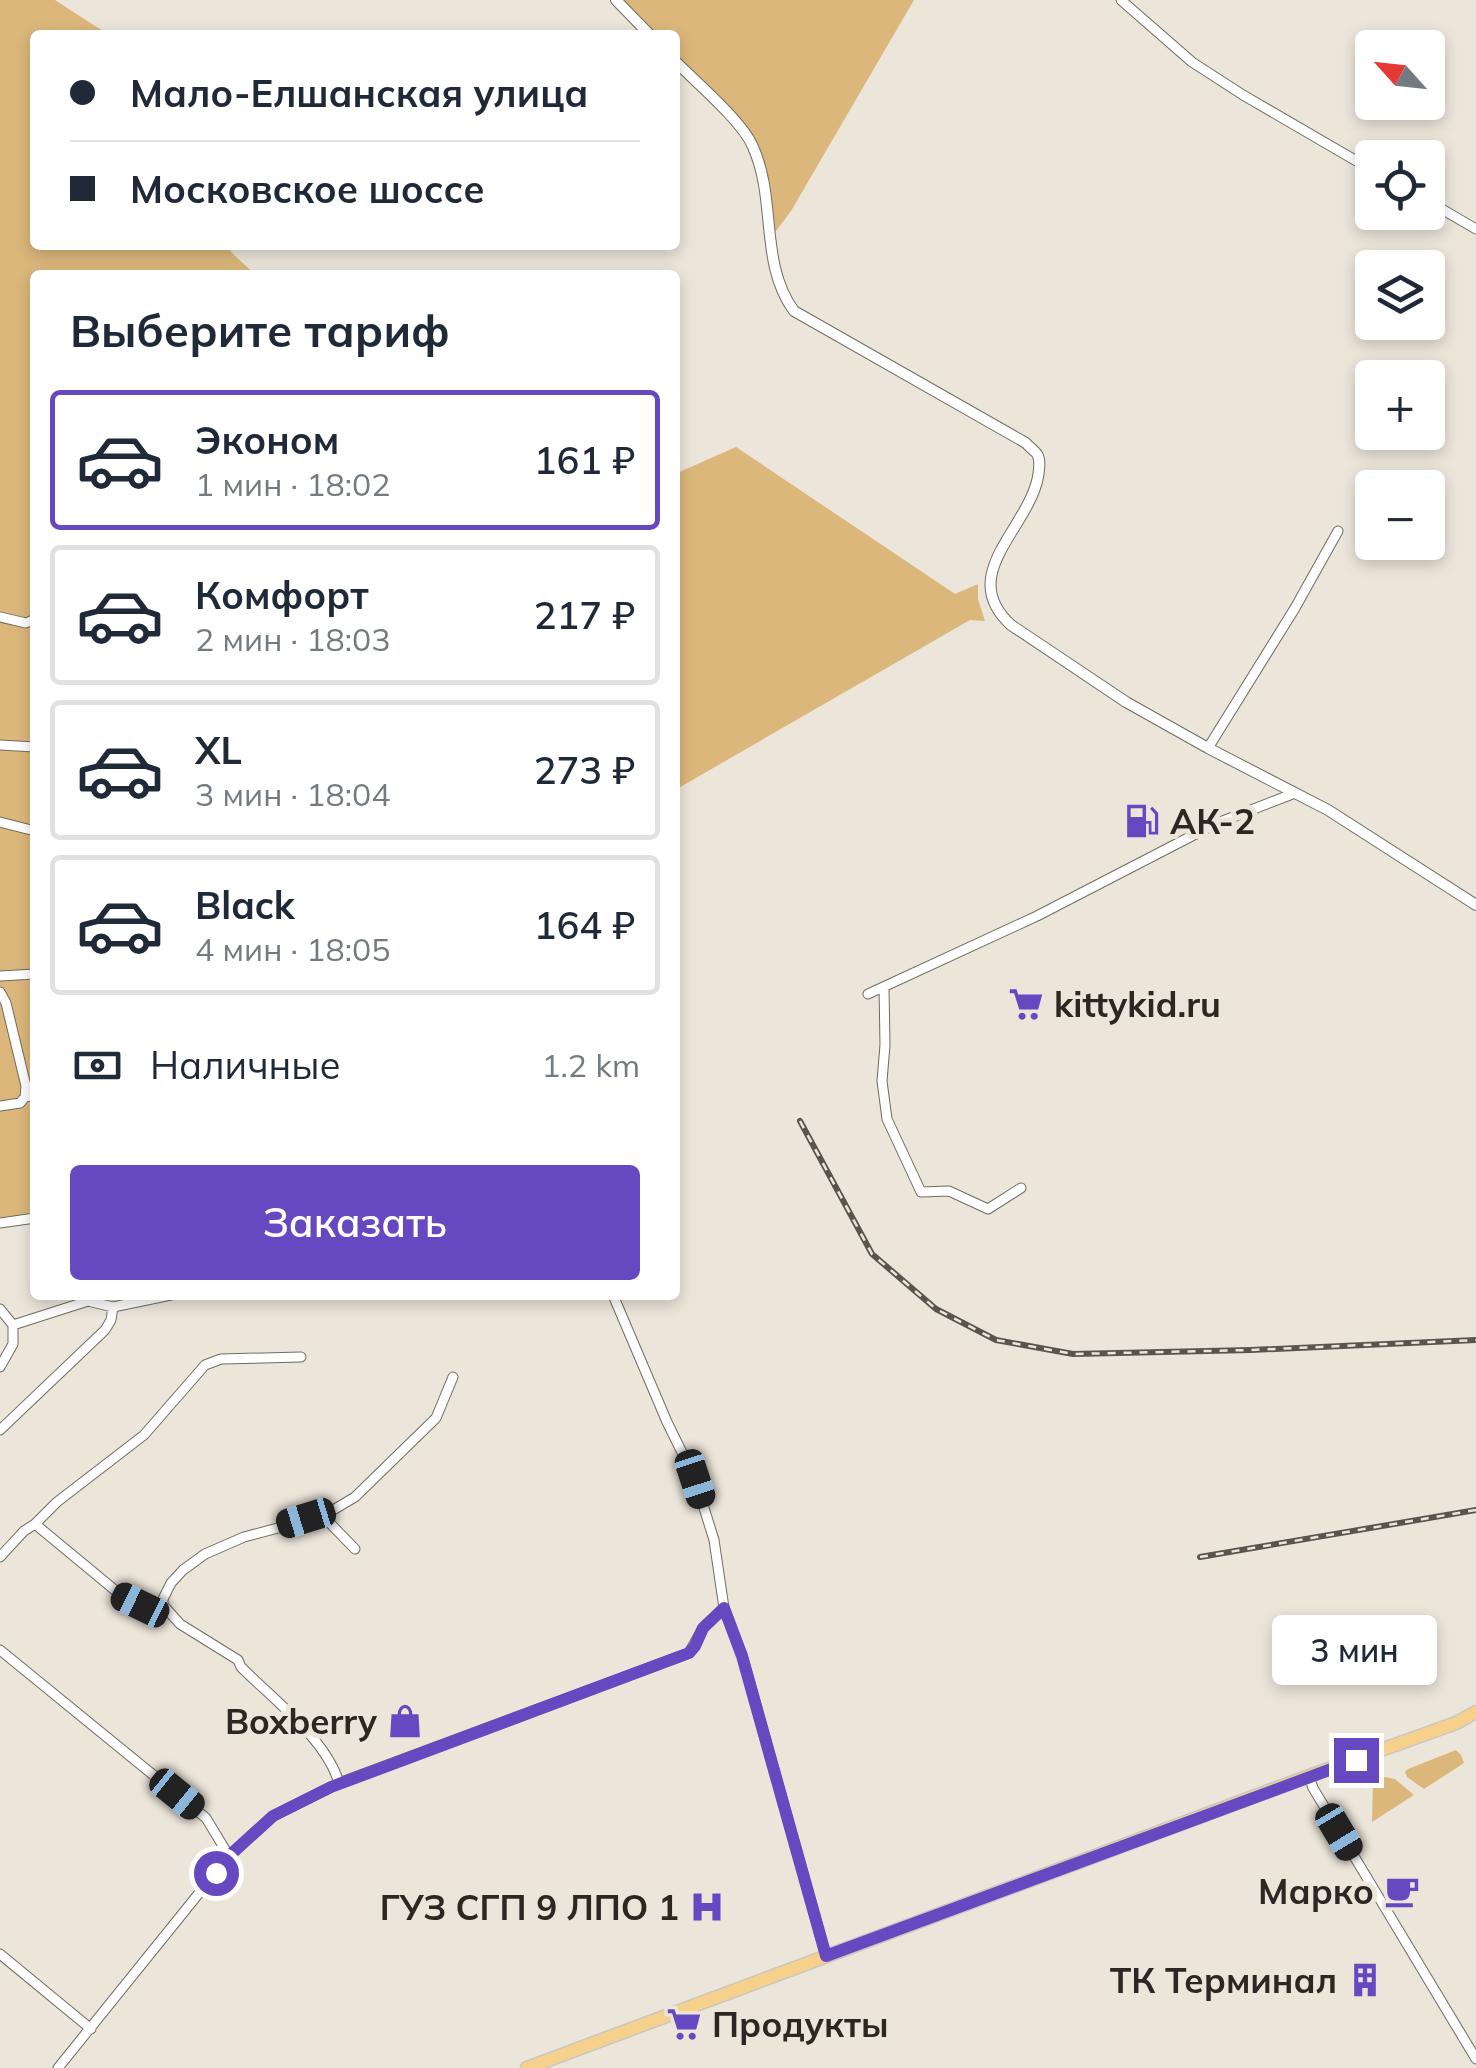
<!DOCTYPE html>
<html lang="ru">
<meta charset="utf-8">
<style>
body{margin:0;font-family:Mulish,sans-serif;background:#f6f6f7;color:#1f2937;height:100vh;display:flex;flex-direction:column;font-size:38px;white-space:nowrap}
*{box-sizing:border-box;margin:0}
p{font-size:32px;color:#747a83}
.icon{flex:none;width:55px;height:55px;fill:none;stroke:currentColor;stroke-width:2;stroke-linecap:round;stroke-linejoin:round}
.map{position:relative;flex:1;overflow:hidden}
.side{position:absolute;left:30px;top:270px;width:650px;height:1030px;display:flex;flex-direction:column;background:#fff;border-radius:10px;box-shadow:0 5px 15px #0003}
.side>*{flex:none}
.guide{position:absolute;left:30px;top:30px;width:650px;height:220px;border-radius:10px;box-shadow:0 5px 15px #0003;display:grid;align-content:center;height:220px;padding:0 40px;background:#fff}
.needle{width:65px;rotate:297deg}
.fabs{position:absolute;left:1355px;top:30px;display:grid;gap:20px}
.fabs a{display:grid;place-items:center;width:90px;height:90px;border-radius:10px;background:#fff;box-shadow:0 5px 15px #0003;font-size:50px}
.end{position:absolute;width:45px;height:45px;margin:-22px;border:12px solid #6649c1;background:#fff;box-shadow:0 0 0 5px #fff}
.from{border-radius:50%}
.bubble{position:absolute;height:70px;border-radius:10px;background:#fff;box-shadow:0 5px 15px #0003;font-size:32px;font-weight:600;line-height:70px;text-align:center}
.car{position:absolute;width:30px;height:60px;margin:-30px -15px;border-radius:12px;box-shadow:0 0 8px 2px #0007;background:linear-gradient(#222 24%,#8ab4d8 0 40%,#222 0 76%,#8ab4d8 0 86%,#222 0)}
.guide b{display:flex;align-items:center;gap:35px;height:95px;font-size:38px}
.guide b+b{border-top:2px solid #e0e1e3}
.guide i{width:25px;height:25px;background:#1f2937}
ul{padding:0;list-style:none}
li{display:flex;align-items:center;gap:30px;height:140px;margin:0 20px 15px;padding:0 20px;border:5px solid #e0e1e3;border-radius:10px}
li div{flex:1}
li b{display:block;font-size:38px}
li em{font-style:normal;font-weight:600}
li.on{border-color:#6649c1}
li>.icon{width:90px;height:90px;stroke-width:1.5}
h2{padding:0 40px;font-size:45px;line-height:120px}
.pay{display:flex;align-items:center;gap:25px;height:110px;padding:0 40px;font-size:38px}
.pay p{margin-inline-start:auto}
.cta{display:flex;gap:20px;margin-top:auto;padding:20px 40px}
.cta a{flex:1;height:115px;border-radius:10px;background:#6649c1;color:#fff;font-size:40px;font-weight:600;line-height:115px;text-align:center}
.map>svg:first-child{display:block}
.green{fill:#dbb77b}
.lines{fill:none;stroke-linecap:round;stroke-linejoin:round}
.minor-casing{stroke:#716b61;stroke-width:11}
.tertiary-casing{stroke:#716b61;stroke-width:12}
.primary-casing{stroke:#c8c7c6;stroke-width:15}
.minor{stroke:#fff;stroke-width:9}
.tertiary{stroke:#fff;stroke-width:10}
.primary{stroke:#f5d18c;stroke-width:12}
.rail-casing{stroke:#58544e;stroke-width:6}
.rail{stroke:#ece5da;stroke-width:2.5;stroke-dasharray:8;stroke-linecap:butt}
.route{stroke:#6649c1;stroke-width:12}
.labels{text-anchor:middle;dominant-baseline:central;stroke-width:10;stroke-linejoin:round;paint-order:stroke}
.poi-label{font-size:35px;font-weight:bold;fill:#2b2824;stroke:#ece5da;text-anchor:end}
</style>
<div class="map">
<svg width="1476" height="2068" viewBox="0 0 1476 2068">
<rect width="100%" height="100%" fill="#ece5da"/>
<path class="green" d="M0,0H55L109,35H35V245H226L233,254L256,275H35V1212L0,1219Z
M616,0H914L791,211L776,231L769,233L752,142L675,61V35H650Z
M736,447L955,594L978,584V599L985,621L970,620L675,790V474Z
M1456,1750L1461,1755L1464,1763L1424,1789L1407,1777L1405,1772L1408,1769Z
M1385,1777L1395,1779L1414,1795L1372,1822L1373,1784Z"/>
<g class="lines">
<g class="minor-casing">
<path id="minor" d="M1121,0L1192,62L1243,95L1372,170
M1428,201L1476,229
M0,617L26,623L35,619
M0,745L35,747
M1208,748L1295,608L1338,531
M0,822L35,831
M0,976L35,974
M884,987L885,1045L882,1081L887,1119L921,1192L949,1191L988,1209L1021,1188
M0,992L6,1003L26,1086L25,1097L35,1095
M868,994L1037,916L1215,824L1295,793
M0,1106L20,1103L25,1097
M0,1223L35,1218
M613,1295L667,1422L695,1479L714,1540L724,1608L742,1655L826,1956
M0,1309L13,1325
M13,1325L88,1301L113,1307L171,1295
M0,1367L13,1344V1325
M0,1430L105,1330L111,1320L113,1307
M323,1516L355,1549
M35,1524L122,1596L140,1605H163L180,1624L238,1660L241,1667C273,1699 327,1740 339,1783
M0,1557L24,1531L35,1524L57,1502L144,1435L205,1365L221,1359L301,1357
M163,1605V1599L171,1583L183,1570L205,1554L244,1537L323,1516L355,1497L436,1418L453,1377
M0,1650L206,1818L229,1856
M1309,1776L1313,1788L1476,2059
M0,1954L91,2029
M58,2068L229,1856L273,1816L339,1783L689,1653L703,1628L724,1608"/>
</g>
<g class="tertiary-casing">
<path id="tertiary" d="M616,0L650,35
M675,61C696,82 743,122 753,147C777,200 759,263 794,311L1026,443C1026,444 1037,453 1037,454C1041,460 1039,470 1038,477C1028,529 956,575 1011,625L1126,702L1208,748L1328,810L1476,905"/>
</g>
<g class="primary-casing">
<path id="primary" d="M527,2068L1309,1776L1456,1723L1476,1712"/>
</g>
<use href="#minor" class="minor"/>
<use href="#tertiary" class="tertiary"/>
<use href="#primary" class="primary"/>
<g class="rail-casing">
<path id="rail" d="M800,1121L872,1254L936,1309L996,1340L1073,1354L1251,1350L1476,1340
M1200,1557L1476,1510"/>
</g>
<use href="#rail" class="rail"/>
</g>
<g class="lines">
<path class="route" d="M216,1873L229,1856L273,1816L331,1787L689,1653L695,1646L703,1628L724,1608L742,1656L826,1956L1356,1760"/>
</g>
<defs>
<g id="fuel-bare" transform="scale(2.7)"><path d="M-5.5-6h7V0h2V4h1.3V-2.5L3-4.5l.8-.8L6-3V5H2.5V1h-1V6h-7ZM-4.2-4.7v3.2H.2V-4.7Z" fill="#6649c1" stroke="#ece5da" stroke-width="2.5" paint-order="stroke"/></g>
<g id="supermarket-bare" transform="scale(2.7)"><path d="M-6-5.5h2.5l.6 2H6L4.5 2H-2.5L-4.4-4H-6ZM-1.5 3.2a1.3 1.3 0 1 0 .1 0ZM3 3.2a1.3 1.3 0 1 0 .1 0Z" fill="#6649c1" stroke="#ece5da" stroke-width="2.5" paint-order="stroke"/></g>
<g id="shop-bare" transform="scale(2.7)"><path d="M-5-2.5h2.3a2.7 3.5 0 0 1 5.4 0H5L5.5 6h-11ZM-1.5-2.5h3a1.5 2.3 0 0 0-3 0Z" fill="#6649c1" stroke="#ece5da" stroke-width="2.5" paint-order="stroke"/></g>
<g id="cafe-bare" transform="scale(2.7)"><path d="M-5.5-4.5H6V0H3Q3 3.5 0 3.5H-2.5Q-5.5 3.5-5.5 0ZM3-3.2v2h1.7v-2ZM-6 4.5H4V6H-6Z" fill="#6649c1" stroke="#ece5da" stroke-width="2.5" paint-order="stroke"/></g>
<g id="hospital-bare" transform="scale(2.7)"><path d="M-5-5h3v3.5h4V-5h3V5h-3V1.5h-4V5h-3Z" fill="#6649c1" stroke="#ece5da" stroke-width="2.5" paint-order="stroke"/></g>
<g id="building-bare" transform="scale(2.7)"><path d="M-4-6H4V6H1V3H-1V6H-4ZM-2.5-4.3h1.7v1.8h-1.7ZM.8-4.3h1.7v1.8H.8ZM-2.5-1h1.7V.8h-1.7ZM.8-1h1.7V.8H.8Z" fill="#6649c1" stroke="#ece5da" stroke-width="2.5" paint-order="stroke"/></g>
</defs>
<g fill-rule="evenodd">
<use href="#fuel-bare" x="1142" y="821"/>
<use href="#supermarket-bare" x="1026" y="1004"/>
<use href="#shop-bare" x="405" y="1721"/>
<use href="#cafe-bare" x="1402" y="1891"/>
<use href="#hospital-bare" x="707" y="1907"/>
<use href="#building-bare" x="1365" y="1980"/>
<use href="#supermarket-bare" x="684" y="2024"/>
</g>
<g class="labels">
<g class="poi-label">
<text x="1170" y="821" text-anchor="start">АК-2</text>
<text x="1054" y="1004" text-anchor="start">kittykid.ru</text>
<text x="377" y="1721">Boxberry</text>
<text x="1374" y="1891">Марко</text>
<text x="679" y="1907">ГУЗ СГП 9 ЛПО 1</text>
<text x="1337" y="1980">ТК Терминал</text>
<text x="712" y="2024" text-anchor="start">Продукты</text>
</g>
</g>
</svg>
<div class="fabs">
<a><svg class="needle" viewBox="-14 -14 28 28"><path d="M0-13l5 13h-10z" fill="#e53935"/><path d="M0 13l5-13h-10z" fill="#747a83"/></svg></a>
<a><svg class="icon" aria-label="locate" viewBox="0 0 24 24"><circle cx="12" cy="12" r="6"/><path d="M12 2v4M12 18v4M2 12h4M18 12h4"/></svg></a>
<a><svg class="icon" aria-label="layers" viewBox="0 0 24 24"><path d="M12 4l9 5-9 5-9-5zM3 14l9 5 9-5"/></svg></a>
<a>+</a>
<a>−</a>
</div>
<i class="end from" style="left:216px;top:1873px"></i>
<i class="end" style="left:1356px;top:1760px"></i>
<div class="bubble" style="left:1272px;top:1615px;width:165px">3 мин</div>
<i class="car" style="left:695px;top:1479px;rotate:162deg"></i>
<i class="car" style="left:306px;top:1518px;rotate:253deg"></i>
<i class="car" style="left:140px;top:1605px;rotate:296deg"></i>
<i class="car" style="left:177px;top:1794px;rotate:129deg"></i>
<i class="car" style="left:1339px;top:1832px;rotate:149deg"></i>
<div class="guide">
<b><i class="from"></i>Мало-Елшанская улица</b>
<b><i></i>Московское шоссе</b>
</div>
<section class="side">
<h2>Выберите тариф</h2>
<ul>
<li class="on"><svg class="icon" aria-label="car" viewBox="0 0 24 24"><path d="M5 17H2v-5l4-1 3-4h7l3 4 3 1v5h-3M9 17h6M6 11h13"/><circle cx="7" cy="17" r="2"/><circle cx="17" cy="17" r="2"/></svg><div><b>Эконом</b><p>1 мин · 18:02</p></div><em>161 ₽</em></li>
<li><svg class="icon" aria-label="car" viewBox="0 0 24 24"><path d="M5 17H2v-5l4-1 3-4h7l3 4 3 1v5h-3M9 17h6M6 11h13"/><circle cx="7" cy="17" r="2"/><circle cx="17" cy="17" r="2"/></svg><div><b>Комфорт</b><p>2 мин · 18:03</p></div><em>217 ₽</em></li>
<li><svg class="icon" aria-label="car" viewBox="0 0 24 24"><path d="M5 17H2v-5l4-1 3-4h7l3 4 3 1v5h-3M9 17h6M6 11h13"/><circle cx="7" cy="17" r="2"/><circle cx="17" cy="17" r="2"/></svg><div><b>XL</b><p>3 мин · 18:04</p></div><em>273 ₽</em></li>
<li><svg class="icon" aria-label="car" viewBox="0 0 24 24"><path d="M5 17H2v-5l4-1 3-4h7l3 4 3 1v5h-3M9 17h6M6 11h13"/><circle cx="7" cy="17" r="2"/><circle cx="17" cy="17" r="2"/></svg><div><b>Black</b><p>4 мин · 18:05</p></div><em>164 ₽</em></li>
</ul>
<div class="pay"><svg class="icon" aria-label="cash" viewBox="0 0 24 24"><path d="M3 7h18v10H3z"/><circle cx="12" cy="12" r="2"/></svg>Наличные<p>1.2 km</p></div>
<div class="cta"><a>Заказать</a></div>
</section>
</div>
